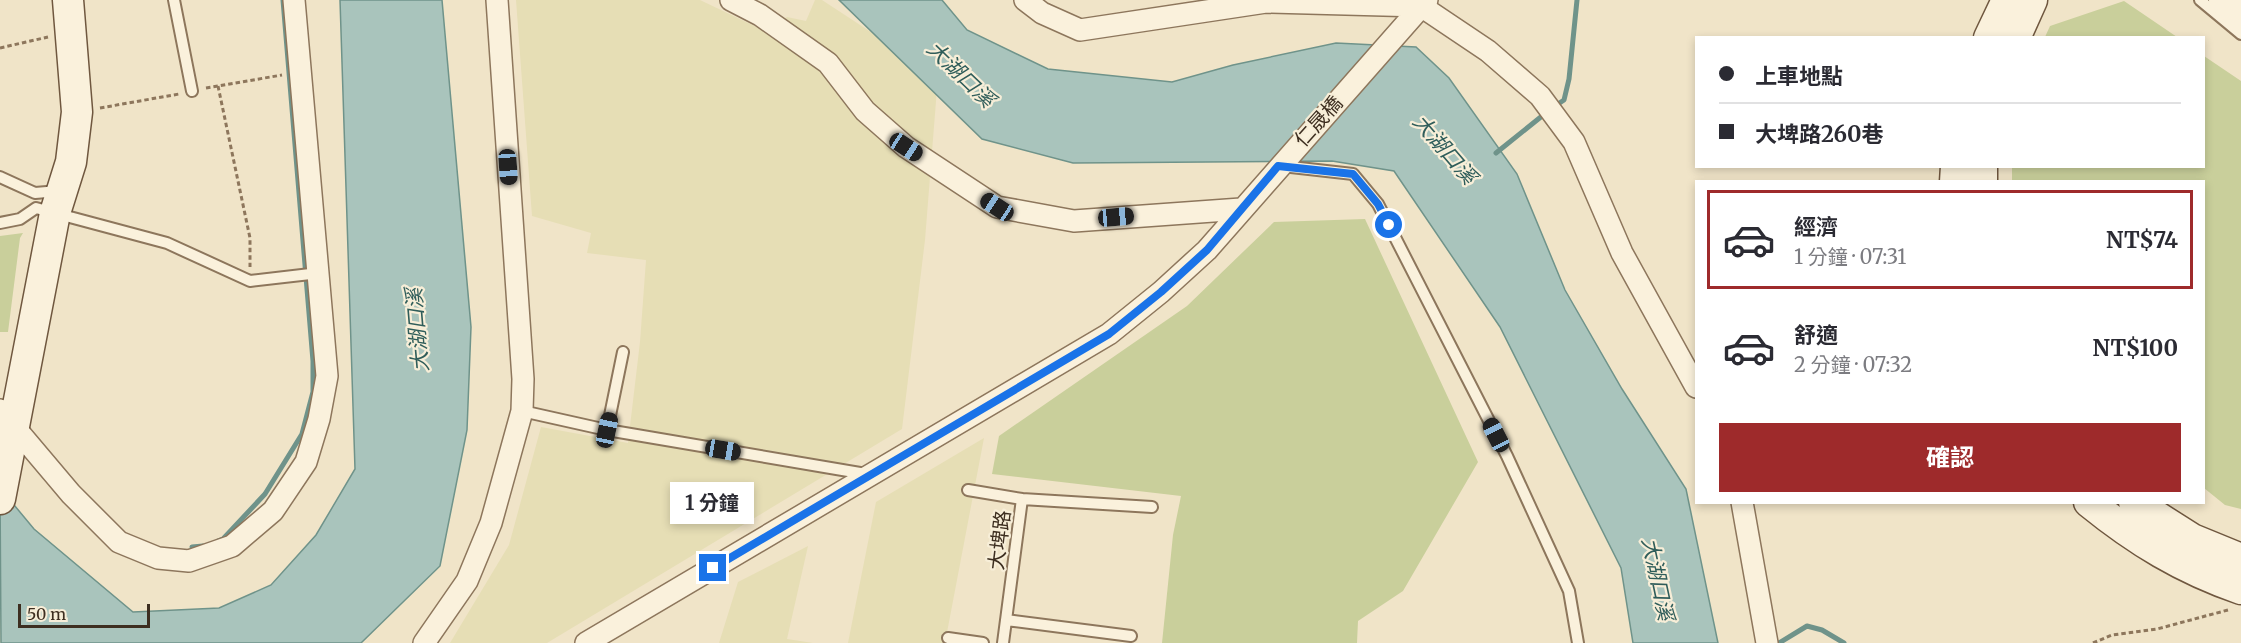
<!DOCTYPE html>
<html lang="zh-TW">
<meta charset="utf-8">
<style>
body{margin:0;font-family:Merriweather,"Noto Sans TC",serif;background:#f2f2f3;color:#2b2b33;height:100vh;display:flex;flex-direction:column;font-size:22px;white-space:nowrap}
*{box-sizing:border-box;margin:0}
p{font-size:20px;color:#7c7c81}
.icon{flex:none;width:33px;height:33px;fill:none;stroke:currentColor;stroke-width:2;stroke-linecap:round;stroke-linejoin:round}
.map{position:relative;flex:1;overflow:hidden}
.panel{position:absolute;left:1695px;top:180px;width:510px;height:324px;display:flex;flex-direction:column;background:#fff;border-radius:0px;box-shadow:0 3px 9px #0003}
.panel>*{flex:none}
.hud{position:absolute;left:1695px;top:36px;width:510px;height:132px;border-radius:0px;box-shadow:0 3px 9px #0003;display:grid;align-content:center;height:132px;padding:0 24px;background:#fff}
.scale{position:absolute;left:18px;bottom:15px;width:132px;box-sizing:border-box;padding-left:6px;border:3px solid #3d2e20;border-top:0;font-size:16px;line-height:21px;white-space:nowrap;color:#3d2e20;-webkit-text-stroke:4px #f7eed8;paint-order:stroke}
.end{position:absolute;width:27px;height:27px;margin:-14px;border:8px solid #1a73e8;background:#fff;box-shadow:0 0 0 3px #fff}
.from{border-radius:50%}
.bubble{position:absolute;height:42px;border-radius:0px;background:#fff;box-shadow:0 3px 9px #0003;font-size:20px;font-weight:700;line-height:42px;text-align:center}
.car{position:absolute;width:18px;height:36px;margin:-18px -9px;border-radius:8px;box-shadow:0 0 4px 2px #0007;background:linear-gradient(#222 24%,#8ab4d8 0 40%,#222 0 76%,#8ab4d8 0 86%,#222 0)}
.hud b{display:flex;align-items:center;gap:21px;height:57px;font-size:22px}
.hud b+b{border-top:2px solid #e1e1e2}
.hud i{width:15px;height:15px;background:#2b2b33}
ul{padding:10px 0 0;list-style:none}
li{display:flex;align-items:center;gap:18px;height:99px;margin:0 12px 9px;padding:0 12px;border:3px solid transparent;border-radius:0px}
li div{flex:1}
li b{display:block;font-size:22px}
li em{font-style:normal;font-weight:700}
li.active{border-color:#9e2a2b}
li>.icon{width:54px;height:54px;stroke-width:1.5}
.primary-button{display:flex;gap:12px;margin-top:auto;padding:12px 24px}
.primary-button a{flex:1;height:69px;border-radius:0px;background:#9e2a2b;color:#fff;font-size:24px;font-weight:700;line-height:69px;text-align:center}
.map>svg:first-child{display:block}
.farmland{fill:#e6deb5}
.green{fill:#c9cf9b}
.water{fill:#a9c4bc;stroke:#6f938a;stroke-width:1.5}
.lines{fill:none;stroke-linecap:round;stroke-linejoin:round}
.stream{stroke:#6f938a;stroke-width:5}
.lane-casing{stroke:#8d765c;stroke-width:14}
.street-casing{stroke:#8d765c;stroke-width:24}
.secondary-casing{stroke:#6f573f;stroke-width:33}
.path{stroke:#8d765c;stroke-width:3;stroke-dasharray:4.5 3;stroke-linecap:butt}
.lane{stroke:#faf1dc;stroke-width:10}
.street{stroke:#faf1dc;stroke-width:21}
.secondary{stroke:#faf1dc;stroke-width:30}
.route{stroke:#1a73e8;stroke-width:8}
.labels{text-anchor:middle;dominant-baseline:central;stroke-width:4.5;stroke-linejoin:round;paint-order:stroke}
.street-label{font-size:20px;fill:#3d2e20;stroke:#f7eed8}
.water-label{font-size:21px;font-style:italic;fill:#2f5d5a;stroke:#f7eed8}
</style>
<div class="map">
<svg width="2241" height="643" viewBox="0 0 2241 643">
<rect width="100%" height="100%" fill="#f0e4c8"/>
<path class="farmland" d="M516,0H700L767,32L787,17L806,21L815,0H822L938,76L925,240L902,429L547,643H450L509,545L541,427L628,443L640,342L646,260L587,253L591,233L532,216Z
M984,438L945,643H848L876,502Z
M808,546L787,639L813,643H719L738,582Z"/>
<path class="green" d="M2124,1L2177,37H2045L2050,26Z
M2204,56L2241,81V509L2225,505L2204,488V182L2012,181V167L2204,166Z
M1365,219L1478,462L1403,591L1358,621L1357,643H1162L1173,535L1181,496L992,474L999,436L1187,306L1274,222Z
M23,233L20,238L8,332H0V236Z"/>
<path class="water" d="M340,0H442L471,327L467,430L440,566L361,643H1L0,488L34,529L133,612L219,608L271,585L316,535L355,469Z
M839,0H942L967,30L1048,69L1172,82L1233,65L1336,43L1416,47L1449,78L1517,174L1565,290L1622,389L1686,489L1718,643H1633L1621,568L1500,327L1394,171L1332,161L1073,163L982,139Z"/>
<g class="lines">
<path class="stream" d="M1555,106L1564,100L1569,79L1577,0
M1496,153L1547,112
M218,541L223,539L265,494L302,434L313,392V361L283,0
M192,547L203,546
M1779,643L1807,626L1822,630L1844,643"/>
<g class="lane-casing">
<path id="lane" d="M174,0L192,91
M2200,0L2241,34
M1282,166L1353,174L1378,204L1507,456L1569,591L1578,643
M0,177L35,193L59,191
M0,223L20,219L36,208L167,243L250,281L319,273
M522,411L607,430L866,474
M607,430L623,352
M968,490L1022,499
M1006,620L1131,636
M948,638L983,643
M1003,643L1022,499L1152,507"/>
</g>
<g class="street-casing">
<path id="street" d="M731,0L760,15L828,63L865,111L906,147L997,207L1074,221L1241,209
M1025,0L1042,13L1080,30L1266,2L1421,6L1488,51L1540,96L1574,142L1622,253L1696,387
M0,410L71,494L119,542L158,558L189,561L232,546L273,511L306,462L319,419L327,376L294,0
M1742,502L1767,643
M424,643L467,581L491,523L522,411L523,379L497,0
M586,643L1109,334L1161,292L1207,250L1427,0"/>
</g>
<g class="secondary-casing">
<path id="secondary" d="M2224,0L2241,14
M1989,38L2007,0
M2015,38L2032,0
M1955,182L1956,166
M1982,182V166
M0,499L55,213L71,162L77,112L68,0
M2089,502C2137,541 2183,569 2241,589
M2134,502L2192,539L2241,559"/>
</g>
<path class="path" d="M0,48L48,37
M218,86L250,238V267
M206,88L282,75
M100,108L179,94
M2093,643L2112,635L2157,629L2228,610"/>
<use href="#lane" class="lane"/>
<use href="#street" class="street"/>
<use href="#secondary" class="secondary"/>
</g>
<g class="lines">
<path class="route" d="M713,568L1109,334L1161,292L1207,250L1278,166L1353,174L1378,204L1389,225"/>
</g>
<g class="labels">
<g class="street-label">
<text transform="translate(1318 121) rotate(-48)">仁晟橋</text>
<text transform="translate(999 540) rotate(-83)">大埤路</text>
</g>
<g class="water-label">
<text transform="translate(961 74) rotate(44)">大湖口溪</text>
<text transform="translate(1445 149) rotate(49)">大湖口溪</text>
<text transform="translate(417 330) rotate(-95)">大湖口溪</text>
<text transform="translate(1658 579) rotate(78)">大湖口溪</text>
</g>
</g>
</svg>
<div class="scale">50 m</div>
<i class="end from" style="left:1389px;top:225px"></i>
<i class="end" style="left:713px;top:568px"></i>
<div class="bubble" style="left:670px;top:482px;width:84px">1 分鐘</div>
<i class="car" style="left:906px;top:147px;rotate:123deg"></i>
<i class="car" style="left:508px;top:167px;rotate:176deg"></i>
<i class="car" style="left:997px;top:207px;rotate:303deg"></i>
<i class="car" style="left:1116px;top:217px;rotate:85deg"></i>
<i class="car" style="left:607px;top:430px;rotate:12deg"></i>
<i class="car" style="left:1496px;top:435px;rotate:333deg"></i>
<i class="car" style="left:723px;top:450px;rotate:100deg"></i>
<div class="hud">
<b><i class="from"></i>上車地點</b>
<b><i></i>大埤路260巷</b>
</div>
<section class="panel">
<ul>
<li class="active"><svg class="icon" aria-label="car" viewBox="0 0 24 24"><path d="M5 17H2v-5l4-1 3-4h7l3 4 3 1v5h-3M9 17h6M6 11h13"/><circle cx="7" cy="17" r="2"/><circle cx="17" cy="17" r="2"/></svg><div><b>經濟</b><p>1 分鐘 · 07:31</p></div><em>NT$74</em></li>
<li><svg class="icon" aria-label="car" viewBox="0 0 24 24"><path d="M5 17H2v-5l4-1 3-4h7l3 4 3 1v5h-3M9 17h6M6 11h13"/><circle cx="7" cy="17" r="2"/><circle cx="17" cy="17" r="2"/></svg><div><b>舒適</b><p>2 分鐘 · 07:32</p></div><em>NT$100</em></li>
</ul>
<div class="primary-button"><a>確認</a></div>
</section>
</div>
